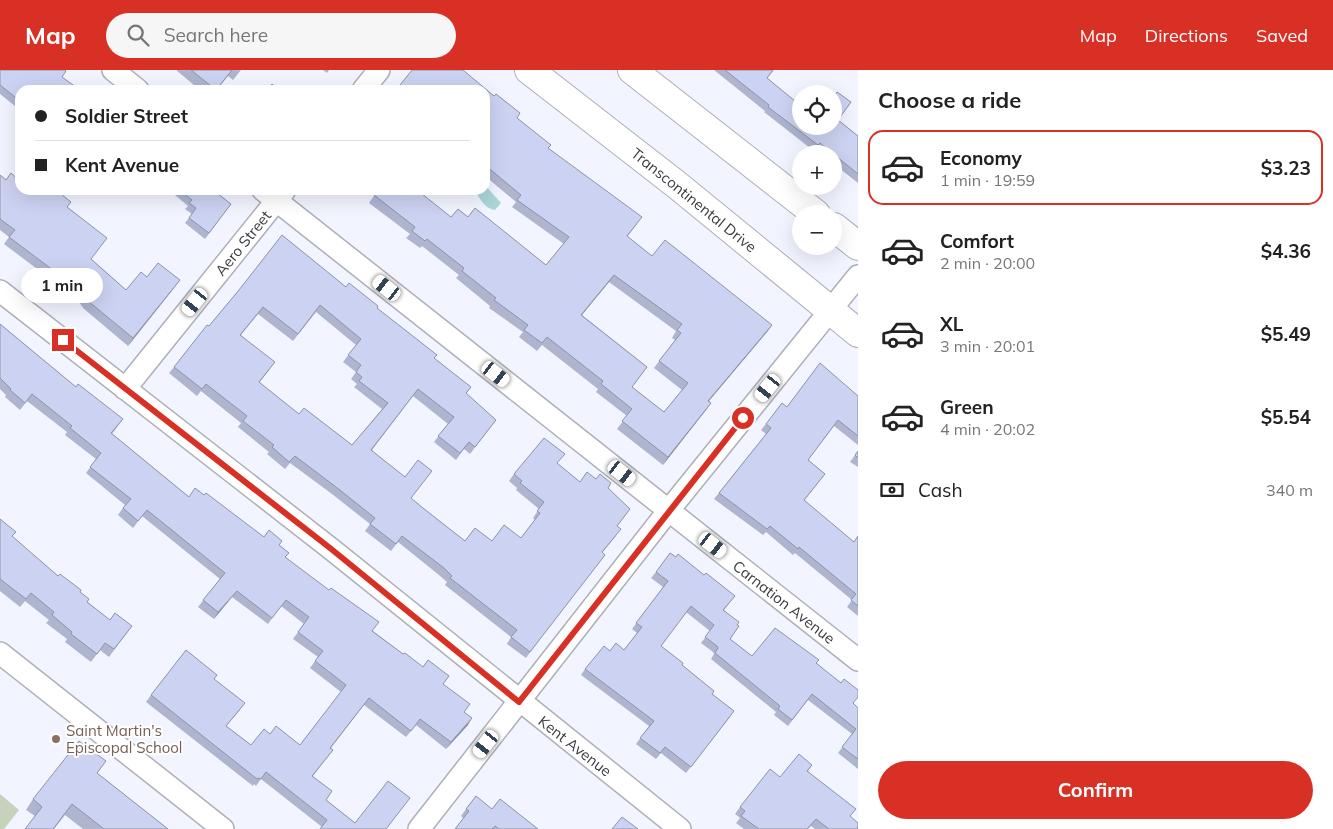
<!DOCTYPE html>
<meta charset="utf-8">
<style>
body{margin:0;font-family:Mulish,sans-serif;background:#f6f6f6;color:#222;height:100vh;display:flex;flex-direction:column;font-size:19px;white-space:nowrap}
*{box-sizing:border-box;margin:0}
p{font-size:16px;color:#767676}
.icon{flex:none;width:28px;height:28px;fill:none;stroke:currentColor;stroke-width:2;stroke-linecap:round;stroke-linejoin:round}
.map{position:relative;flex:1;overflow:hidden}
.details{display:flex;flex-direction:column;background:#fff;width:475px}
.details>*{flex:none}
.hud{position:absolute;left:15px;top:15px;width:475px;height:110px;border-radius:15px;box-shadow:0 5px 20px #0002;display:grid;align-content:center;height:110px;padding:0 20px;background:#fff}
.tools{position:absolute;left:792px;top:15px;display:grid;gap:10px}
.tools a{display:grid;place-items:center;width:50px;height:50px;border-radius:50%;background:#fff;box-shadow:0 5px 20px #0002;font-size:25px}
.end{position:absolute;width:22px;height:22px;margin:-11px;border:6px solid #d93025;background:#fff;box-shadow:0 0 0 2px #fff}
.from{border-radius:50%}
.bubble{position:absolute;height:35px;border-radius:18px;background:#fff;box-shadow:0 5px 20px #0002;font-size:16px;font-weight:700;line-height:35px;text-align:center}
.car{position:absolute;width:15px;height:30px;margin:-15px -8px;border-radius:6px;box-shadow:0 0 4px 1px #0007;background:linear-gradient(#fff 24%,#345 0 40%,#fff 0 76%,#345 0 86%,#fff 0)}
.hud b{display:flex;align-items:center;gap:18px;height:48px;font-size:19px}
.hud b+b{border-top:1px solid #e0e0e0}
.hud i{width:12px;height:12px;background:#222}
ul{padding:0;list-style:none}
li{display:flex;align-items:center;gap:15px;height:75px;margin:0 10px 8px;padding:0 10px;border:2px solid transparent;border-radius:15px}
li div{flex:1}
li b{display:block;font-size:19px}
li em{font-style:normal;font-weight:700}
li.on{border-color:#d93025}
li>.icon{width:45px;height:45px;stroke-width:1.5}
h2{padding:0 20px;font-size:22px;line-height:60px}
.pay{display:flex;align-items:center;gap:12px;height:55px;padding:0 20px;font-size:19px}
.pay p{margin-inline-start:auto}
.action{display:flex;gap:10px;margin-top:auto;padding:10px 20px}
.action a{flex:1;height:58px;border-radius:30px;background:#d93025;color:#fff;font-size:20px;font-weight:700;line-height:58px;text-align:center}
header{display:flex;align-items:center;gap:30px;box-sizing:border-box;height:70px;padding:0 25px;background:#d93025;color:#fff}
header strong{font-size:24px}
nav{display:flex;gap:28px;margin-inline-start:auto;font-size:18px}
.search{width:350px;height:45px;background:#f6f6f6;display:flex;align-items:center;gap:12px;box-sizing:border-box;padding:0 18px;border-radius:28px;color:#767676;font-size:19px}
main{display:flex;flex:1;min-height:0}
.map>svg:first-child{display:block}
.grass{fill:#c7d2bc}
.water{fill:#acd5d7}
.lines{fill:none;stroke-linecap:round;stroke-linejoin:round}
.street-casing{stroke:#adafb9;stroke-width:24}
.secondary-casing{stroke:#adafb9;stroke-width:30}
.street{stroke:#fff;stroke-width:21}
.secondary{stroke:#fff;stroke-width:28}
.wall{fill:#afb5cf;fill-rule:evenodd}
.shaded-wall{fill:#8f93a9}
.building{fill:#ccd2f1;stroke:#8f93a9;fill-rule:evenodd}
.route{stroke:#d93025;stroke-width:6}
.education-dot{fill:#8d6e63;stroke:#fff;stroke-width:2}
.labels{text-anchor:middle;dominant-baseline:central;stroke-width:4;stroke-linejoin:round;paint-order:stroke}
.street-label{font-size:15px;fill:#393a3e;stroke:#fff}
.education-label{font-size:15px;fill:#785e54;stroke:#fff;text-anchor:start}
</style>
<header>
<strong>Map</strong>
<div class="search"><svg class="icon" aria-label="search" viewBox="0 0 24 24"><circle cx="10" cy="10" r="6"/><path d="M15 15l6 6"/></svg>Search here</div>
<nav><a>Map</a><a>Directions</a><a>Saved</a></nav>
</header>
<main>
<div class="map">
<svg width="858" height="759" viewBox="0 0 858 759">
<rect width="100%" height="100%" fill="#f2f4ff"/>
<path class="grass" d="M0,724L19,740L4,759H0Z"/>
<path class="water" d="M485,115L501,133L495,140C486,139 479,129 476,121L485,120Z"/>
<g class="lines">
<g class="street-casing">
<path id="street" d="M113,0L138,20
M363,20L379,0
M263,120L858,590
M0,221L330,478L680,759
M125,319L285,120
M0,583L223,759
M419,759L669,440L858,206"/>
</g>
<g class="secondary-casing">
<path id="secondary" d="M529,0L677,115L858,263
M632,0L816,144
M834,157L858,176"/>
</g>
<use href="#street" class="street"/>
<use href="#secondary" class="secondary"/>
</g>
<path class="wall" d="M0,0L20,20V40L0,24Z
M176,0H241L233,10L228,6L217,20H200Z
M323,0H329L327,3Z
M714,0H774L767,8L801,36L834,56V27L851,32L838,50L858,66V113L834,94V84H821L815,79L814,81L764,42L765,41Z
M485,20L517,48L548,78L637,154L627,167L652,186L772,255L767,262L709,331L711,333L706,340L663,395L617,359L627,346L596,322L598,319L542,275L537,281L519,267L523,262L489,238L490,236L456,208L459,205L422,176L420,178L406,168L410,164L369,133L378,120L451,147H468L546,195L564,174L512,137L516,132L485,106ZM609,212L676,261L672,268L675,270L654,298L682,320L664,342L632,317L647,297L582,245Z
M0,105L20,120L67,138L91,189L126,220L147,207L174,218L128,276L83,238L77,229L4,174L9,167L0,160Z
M169,120H213L231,134L205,169L185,153L192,144L185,139L188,136Z
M346,217L377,238L434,289L471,317L466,324L496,350L470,384L464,379L456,390L434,372L448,354L413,326L372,380L411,429L423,438L465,471H492L521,468L535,450L533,448L539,439L516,420L517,418L509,411L514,404L557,394L580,412L608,418L625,446L617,456L616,466L602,483L526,588L507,574L511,567L445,515L447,512L439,505L398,472L391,481L365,461L370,454L332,424L290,393L285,399L267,384L269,382L238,357L241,353L201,321L197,326L169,303L174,297L209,256L239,220ZM316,242L356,275L343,292L356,302L351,309L357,314L354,317L382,339L352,375L299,344L259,313L270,299L241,265L258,244L293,271Z
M0,254L76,317L123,349L112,364L189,427L279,475L285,487L373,561L443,614L464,642L468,655L446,679L416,655L406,667L364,635L331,678L333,680L313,706L326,730L355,753L386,759L322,757L261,709L256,716L254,714L253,716L146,632L151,625L214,609L240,640L226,656L251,675L270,664L300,675L341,622L310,598L318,587L293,569L304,554L281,536L268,554L232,527L214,549L198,537L220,509L142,446L133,458L118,445L125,435L86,403L96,389L65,365L67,362L27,331L20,340L5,327L6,325L0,319Z
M858,326V375L834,356L808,390L825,404L804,431L854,472L858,466V546L847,537L852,530L795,483L793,485L766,462L763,465L714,429L766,364L761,360L766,354L787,337Z
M858,381V397L850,392Z
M0,449L12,467L58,506L80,522L87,532L110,550L132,556L109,587L100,580L91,592L65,572L67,569L46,553L49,550L25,531L20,537L0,521Z
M676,487L704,505L735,526L724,540L737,555L730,569L752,586L816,593L853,634L858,638V699L838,683L852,664L808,630L788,656L774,645L776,642L711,589L714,584L713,582L701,573L710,561L686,542L661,576L712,624L730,647L686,703L661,683L656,689L636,674L649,656L581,605L585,599L610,581L624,580L637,563L632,559L663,517L651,508L656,502Z
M812,695L808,701L850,746L858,759H815L811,756L808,759H744L736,753L740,748L735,744L740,737L780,707Z
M97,703L168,759H83L65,745L54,759H25L35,746L26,740L33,729Z
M466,739H492L538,759H455L464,749L461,746Z"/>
<path class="shaded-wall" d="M614,205L609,212L576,252L581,245Z
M180,210L174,218L128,276L133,268Z
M772,255L767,262L703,338L708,331Z
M711,333L706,340L663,395L668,387Z
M237,521L232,527L214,549L218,542Z
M472,648L468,655L446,679L451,672Z"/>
<path class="building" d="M0,0H65L66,1L62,7L80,20H20V31L0,15Z
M191,0H232L216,20Z
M412,0H463L494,26L496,24L520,43L517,48L551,75L548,78L642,147L627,166L652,186L665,170L772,255L708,331L711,333L668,387L622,351L632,339L601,314L603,311L547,267L542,273L524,260L528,255L494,230L496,228L462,201L464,198L427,169L425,171L412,161L415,157L374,125L378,120H417L451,147L458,139L468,147L475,138L546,195L569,167L517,130L521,125L486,96L485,97V20H396ZM614,205L682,254L677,260L681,263L659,291L688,313L664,342L632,317L647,297L581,245Z
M725,0H773L767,8L801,36V56H834V27L837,22L851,32L838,50L858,66V104L820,73L818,75L768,37L769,35Z
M272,14L279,20H267Z
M11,103L20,111V120H56L71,132L67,137L107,168L91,189L126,220L141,202L147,207L158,193L180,210L133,268L88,231L82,222L9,167L15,160L0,149V105L6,110Z
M180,120H213L231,134L209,163L189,148L196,138L189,133L192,130Z
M282,165L346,217L349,213L378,236L377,238L437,285L434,288L471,317L466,323L496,350L475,377L469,372L460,383L438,366L454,347L418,319L371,380L405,407L418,390L432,401L411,428L423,438L465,471L475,458L492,471L504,455L521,468L540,443L537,441L544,432L520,413L522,411L514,404L544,368L565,384L557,393L580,412L587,402L596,409L600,404L611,413L608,418L630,439L617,456L621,459L602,482L605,485L530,582L511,567L517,560L450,508L452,506L444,498L402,466L396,474L370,454L375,448L336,417L295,386L289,392L272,377L274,375L243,351L247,346L206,314L202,319L174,297L207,255L209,256L239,220ZM320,235L361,269L348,285L361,295L356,302L362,307L359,311L388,333L352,375L304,338L299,344L259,312L275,292L240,265L263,237L298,264Z
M0,254L76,317L78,314L123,349L111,363L189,427L195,418L204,425L206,423L264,467L269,460L282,471L279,475L289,483L285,487L329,520L331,518L379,552L372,561L403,584L405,583L423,597L428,590L449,606L443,614L470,634L464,642L472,648L451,672L420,649L411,661L369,628L330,678L333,680L312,706L332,721L326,730L355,753L388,711L410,728L386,759H320L327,750L266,702L261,709L259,708L257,709L151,625L186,580L217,605L214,609L245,633L226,656L251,675L264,659L270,664L276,656L300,675L346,615L315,591L323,581L298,562L309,547L286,530L272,548L237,521L218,542L203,530L225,503L147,440L138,451L123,438L131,429L90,397L101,383L70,358L72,356L32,324L25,333L10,320L11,319L0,308Z
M820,293L858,326V366L838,350L808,390L825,404L804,430L854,472L858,466V536L851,530L856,524L799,477L798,479L770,456L767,459L719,423L771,358L766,354L782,333L787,337Z
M858,381V388L855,385Z
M0,449L16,462L12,466L58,506L60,504L81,520L80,522L89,529L87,532L110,550L115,543L132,556L114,579L105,573L97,584L71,564L72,562L52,545L54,542L31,523L26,529L0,509Z
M670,483L676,487L678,484L704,505L706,503L735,526L723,540L739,552L737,555L739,556L730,569L752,586L775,558L819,590L816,593L841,613L844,609L858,620V627L853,633L858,638V689L842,677L856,659L812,624L792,650L778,639L780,636L715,583L718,578L717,576L705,567L714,555L691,536L661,576L683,593L682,595L714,621L712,624L734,641L691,697L665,677L660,683L640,668L654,651L585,599L604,576L610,581L616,573L624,580L642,557L636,553L668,511L656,502Z
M79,671L106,691L97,703L168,759H104L72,734L53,759H25L42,737L33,729Z
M799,684L812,695L807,701L856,739L850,746L858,753V756L857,758L858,759H829L816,749L807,759H759L741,746L745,741L740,737L770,699L780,707Z
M476,726L492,739L500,729L538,759H499L495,756L492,759H455L469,741L466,739Z
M622,747L638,759H612Z"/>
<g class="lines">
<path class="route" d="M63,270L330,478L519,632L743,348"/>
</g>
<circle class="education-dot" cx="56" cy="669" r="5"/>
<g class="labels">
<g class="street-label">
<text transform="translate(694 130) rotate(39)">Transcontinental Drive</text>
<text transform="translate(243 173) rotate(-51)">Aero Street</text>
<text transform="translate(784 532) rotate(38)">Carnation Avenue</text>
<text transform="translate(575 676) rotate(38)">Kent Avenue</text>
</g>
<g class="education-label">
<text x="66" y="660">Saint Martin's<tspan x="66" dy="17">Episcopal School</tspan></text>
</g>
</g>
</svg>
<div class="tools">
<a><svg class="icon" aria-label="locate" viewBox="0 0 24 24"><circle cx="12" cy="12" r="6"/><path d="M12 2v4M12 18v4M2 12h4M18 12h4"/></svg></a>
<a>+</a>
<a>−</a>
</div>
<i class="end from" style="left:743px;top:348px"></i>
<i class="end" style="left:63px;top:270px"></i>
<div class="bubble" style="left:21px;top:198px;width:82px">1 min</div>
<i class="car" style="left:387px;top:218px;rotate:308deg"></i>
<i class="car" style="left:195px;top:232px;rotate:219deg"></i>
<i class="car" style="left:496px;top:304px;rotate:128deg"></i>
<i class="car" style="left:768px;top:318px;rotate:219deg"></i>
<i class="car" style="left:622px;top:403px;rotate:128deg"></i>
<i class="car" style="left:713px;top:475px;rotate:128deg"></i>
<i class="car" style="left:486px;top:674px;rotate:218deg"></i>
<div class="hud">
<b><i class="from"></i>Soldier Street</b>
<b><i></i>Kent Avenue</b>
</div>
</div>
<section class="details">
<h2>Choose a ride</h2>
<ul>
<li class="on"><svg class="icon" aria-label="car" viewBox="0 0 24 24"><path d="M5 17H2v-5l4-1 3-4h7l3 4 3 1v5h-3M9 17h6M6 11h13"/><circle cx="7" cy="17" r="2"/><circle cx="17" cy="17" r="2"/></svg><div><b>Economy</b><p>1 min · 19:59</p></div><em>$3.23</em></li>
<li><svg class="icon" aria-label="car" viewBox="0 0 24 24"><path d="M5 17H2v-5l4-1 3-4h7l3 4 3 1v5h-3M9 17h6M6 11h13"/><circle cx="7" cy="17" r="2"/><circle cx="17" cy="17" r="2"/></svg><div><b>Comfort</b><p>2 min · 20:00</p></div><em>$4.36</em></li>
<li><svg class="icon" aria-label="car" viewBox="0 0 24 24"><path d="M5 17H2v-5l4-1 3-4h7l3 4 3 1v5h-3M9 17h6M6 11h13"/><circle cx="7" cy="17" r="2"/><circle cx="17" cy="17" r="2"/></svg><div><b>XL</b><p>3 min · 20:01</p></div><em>$5.49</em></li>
<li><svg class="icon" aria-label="car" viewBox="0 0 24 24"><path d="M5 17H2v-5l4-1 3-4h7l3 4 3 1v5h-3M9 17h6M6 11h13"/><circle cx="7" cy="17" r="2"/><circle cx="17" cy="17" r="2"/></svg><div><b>Green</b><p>4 min · 20:02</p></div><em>$5.54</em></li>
</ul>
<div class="pay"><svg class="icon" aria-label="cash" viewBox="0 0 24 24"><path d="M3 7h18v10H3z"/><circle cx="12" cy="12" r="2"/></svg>Cash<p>340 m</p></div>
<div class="action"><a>Confirm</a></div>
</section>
</main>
